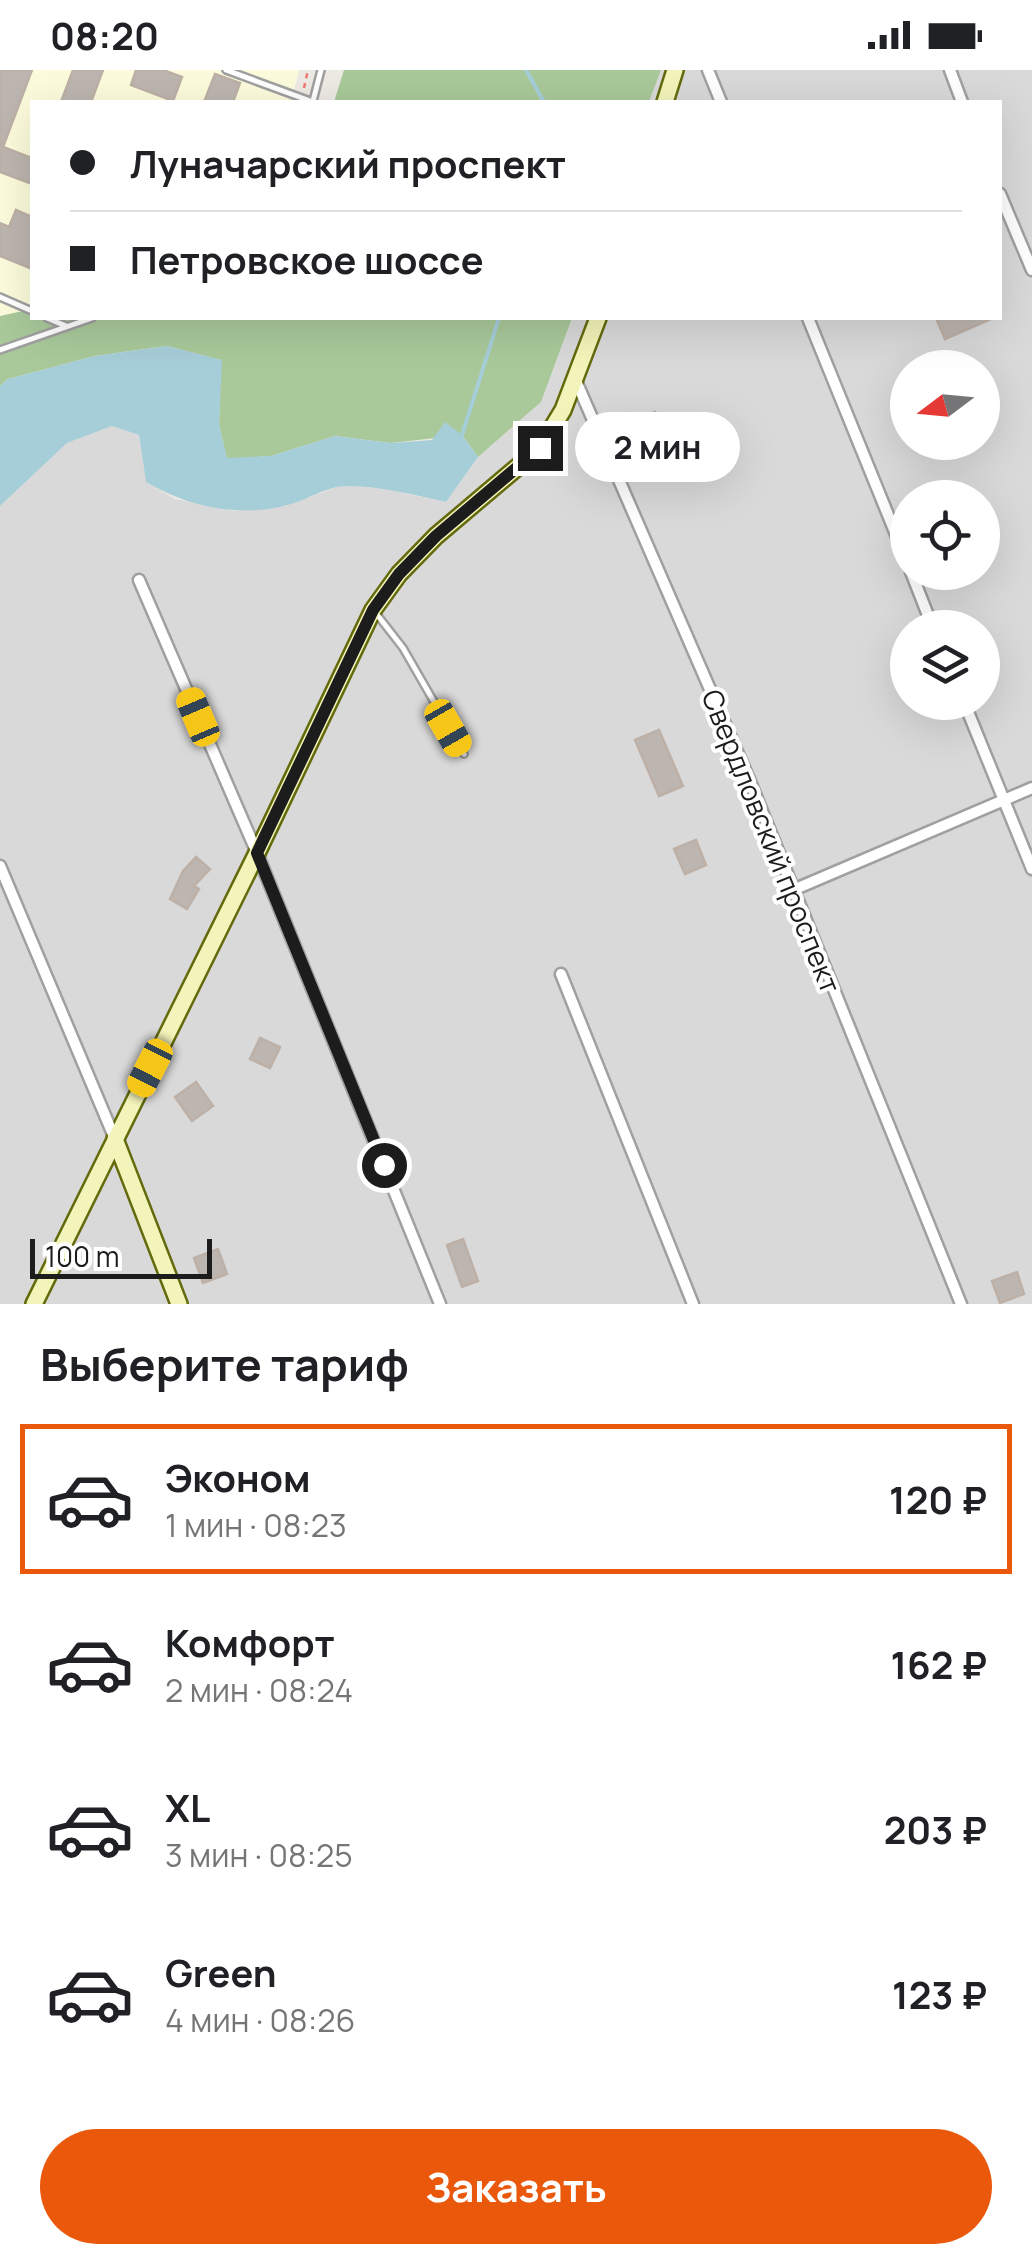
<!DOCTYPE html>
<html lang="ru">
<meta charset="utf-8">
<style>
body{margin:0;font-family:Manrope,sans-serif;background:#f6f6f6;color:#202124;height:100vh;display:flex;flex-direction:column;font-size:38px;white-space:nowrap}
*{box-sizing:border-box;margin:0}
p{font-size:32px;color:#757577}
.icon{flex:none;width:55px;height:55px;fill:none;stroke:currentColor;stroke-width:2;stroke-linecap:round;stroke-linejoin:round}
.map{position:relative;height:1234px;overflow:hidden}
.panel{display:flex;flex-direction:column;background:#fff;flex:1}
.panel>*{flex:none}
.top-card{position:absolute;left:30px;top:30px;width:972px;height:220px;border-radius:0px;box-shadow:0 10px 40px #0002;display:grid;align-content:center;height:220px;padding:0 40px;background:#fff}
.needle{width:65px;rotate:254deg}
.buttons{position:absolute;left:890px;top:280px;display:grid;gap:20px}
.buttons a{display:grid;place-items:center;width:110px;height:110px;border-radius:50%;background:#fff;box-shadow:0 10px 40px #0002;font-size:50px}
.scale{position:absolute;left:30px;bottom:25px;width:182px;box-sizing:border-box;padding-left:10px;border:5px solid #1c1c1c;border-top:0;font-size:28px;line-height:35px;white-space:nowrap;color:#1c1c1c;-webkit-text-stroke:8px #fff;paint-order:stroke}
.end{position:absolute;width:45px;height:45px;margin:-22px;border:12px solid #1c1c1c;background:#fff;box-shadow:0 0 0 5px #fff}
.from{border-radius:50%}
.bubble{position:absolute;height:70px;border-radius:35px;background:#fff;box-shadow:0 10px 40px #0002;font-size:32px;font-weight:700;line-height:70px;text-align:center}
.car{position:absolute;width:30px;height:60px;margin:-30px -15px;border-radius:12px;box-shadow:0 0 8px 2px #0007;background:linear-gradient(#f5c518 24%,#345 0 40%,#f5c518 0 76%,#345 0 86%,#f5c518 0)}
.top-card b{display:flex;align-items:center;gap:35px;height:95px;font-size:38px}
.top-card b+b{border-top:2px solid #e0e0e0}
.top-card i{width:25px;height:25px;background:#202124}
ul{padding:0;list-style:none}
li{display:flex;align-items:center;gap:30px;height:150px;margin:0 20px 15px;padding:0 20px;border:5px solid transparent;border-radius:0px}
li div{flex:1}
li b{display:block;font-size:38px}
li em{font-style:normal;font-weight:700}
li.on{border-color:#ea580c}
li>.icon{width:90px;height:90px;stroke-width:1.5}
h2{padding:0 40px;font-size:45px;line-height:120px}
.cta{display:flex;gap:20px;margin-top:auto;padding:20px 40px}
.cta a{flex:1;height:115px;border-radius:60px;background:#ea580c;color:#fff;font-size:40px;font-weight:700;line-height:115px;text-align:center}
.status{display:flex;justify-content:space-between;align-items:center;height:70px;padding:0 50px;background:#fff;direction:ltr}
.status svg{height:28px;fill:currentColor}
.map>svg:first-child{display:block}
.residential{fill:#dad9d9;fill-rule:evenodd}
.education{fill:#fcfcdc}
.forest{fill:#a9c99a}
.water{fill:#a6ced8}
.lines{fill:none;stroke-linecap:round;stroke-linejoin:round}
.stream{stroke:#a6ced8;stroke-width:4}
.building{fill:#bdb5af;stroke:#bdb0a6;stroke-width:2.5}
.lane-casing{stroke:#a0a0a0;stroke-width:10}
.street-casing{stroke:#a0a0a0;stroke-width:15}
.secondary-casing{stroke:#636a0c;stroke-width:20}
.path{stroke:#ef7b71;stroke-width:2.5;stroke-dasharray:5 5;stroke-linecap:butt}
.lane{stroke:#fff;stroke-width:5}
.street{stroke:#fff;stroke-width:10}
.secondary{stroke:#f3f4b9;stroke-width:15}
.route{stroke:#1c1c1c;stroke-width:12}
.labels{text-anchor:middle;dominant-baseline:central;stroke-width:8;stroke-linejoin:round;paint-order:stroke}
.street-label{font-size:28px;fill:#1c1c1c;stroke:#fff}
</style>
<div class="status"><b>08:20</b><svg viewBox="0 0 49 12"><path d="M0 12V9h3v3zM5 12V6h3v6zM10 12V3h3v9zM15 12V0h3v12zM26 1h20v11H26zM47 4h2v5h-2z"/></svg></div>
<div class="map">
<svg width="1032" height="1234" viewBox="0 0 1032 1234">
<rect width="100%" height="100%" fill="#ede9e3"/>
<path class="residential" d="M661,0H1032V1234H0V436L67,373L112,356L139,365L146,412L175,429L235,441L286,436L342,415L385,419L446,432L478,387L541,332L572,248H1000V32H649ZM908,298H982V372H908ZM908,428H982V502H908ZM908,558H982V632H908Z"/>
<path class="education" d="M0,0H299L291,32H32V245L0,255Z"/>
<path class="forest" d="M344,0H661L649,32H334Z
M32,239V248H572L541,332L478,387L462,365L391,373L335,366L271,386L227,389L219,355L221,290L167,276L95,286L8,309L0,316V246Z"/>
<path class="water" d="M167,276L222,290L219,355L227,388L271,386L335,366L391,373L432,370L445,352L462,365L478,387L446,432C414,425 380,416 347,416C327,416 307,430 288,435C239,448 188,437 146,412L139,365L112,356L67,373L0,436V316L8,309L95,286Z"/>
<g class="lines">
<path class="stream" d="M526,0L544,32
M462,365L499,248"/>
</g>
<path class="building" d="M0,0H32L3,77L32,88V114L0,102Z
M73,0H103L91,32H61Z
M136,0H163L182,7L173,31L131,15Z
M215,4L240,13L233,32H204Z
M16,140L32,147V199L0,186V153L9,157Z
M936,248H993L945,269Z
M655,342L664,362L643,372L635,351Z
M659,660L683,716L659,726L635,670Z
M696,770L706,795L685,804L674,779Z
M196,787L210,799L194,816L199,819L187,839L170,829L183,801Z
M260,968L280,977L270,998L250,989Z
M196,1012L213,1036L192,1051L175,1027Z
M463,1169L478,1211L462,1217L447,1175Z
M218,1179L227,1204L203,1213L194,1188Z
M1017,1202L1024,1224L1000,1233L992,1211Z"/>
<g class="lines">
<g class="lane-casing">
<path id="lane" d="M226,0L313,32
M313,31L321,0
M0,227L32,241
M47,248L66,256
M0,280L92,248
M375,542L403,578L464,684"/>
</g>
<g class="street-casing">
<path id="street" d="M708,0L721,32
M950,0L962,32
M1000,124L1032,200
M808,248L908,494
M576,311L749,709L961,1234
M911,502L933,558
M139,510L257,783L440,1234
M964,632L1032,799
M0,796L115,1069
M793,820L1032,718
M561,904L693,1234"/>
</g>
<g class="secondary-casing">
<path id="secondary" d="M665,32L675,0
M115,1069L179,1234
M34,1234L257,783L373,540L399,504L436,466L540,378L563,340L598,248"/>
</g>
<path class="path" d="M304,18L308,0"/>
<use href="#lane" class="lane"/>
<use href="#street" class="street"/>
<use href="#secondary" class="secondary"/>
</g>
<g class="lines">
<path class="route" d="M384,1095L257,783L373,540L399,504L436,466L540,378"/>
</g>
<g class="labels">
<g class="street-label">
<text transform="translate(772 771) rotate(68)">Свердловский проспект</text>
</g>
</g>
</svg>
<div class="buttons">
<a><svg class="needle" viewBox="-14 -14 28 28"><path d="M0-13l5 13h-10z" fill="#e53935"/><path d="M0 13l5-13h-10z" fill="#757577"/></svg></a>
<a><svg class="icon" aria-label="locate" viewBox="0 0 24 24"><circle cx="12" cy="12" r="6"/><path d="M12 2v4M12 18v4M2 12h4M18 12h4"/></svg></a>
<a><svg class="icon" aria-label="layers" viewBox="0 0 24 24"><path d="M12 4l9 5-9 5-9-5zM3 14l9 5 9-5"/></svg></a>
</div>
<div class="scale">100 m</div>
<i class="end from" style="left:384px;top:1095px"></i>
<i class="end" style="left:540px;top:378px"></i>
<div class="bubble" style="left:575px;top:342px;width:165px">2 мин</div>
<i class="car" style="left:198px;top:647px;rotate:337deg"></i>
<i class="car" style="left:448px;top:658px;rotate:150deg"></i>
<i class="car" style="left:150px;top:998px;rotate:207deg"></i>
<div class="top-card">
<b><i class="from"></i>Луначарский проспект</b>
<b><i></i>Петровское шоссе</b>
</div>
</div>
<section class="panel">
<h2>Выберите тариф</h2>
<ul>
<li class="on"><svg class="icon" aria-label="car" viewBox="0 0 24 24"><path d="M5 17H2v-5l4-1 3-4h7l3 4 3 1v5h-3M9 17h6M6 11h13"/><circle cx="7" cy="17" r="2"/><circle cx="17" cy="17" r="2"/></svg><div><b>Эконом</b><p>1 мин · 08:23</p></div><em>120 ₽</em></li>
<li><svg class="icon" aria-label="car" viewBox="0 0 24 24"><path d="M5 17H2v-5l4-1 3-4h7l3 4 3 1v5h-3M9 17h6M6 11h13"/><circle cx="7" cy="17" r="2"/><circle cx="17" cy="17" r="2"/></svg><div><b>Комфорт</b><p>2 мин · 08:24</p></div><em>162 ₽</em></li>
<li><svg class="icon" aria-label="car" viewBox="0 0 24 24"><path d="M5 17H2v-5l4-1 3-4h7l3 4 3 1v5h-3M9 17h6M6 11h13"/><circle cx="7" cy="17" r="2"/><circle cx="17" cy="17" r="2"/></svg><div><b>XL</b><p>3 мин · 08:25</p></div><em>203 ₽</em></li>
<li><svg class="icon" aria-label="car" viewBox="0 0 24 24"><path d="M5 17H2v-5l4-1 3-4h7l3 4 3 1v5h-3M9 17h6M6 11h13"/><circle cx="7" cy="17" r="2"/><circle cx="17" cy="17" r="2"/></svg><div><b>Green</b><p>4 мин · 08:26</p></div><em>123 ₽</em></li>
</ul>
<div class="cta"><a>Заказать</a></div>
</section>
